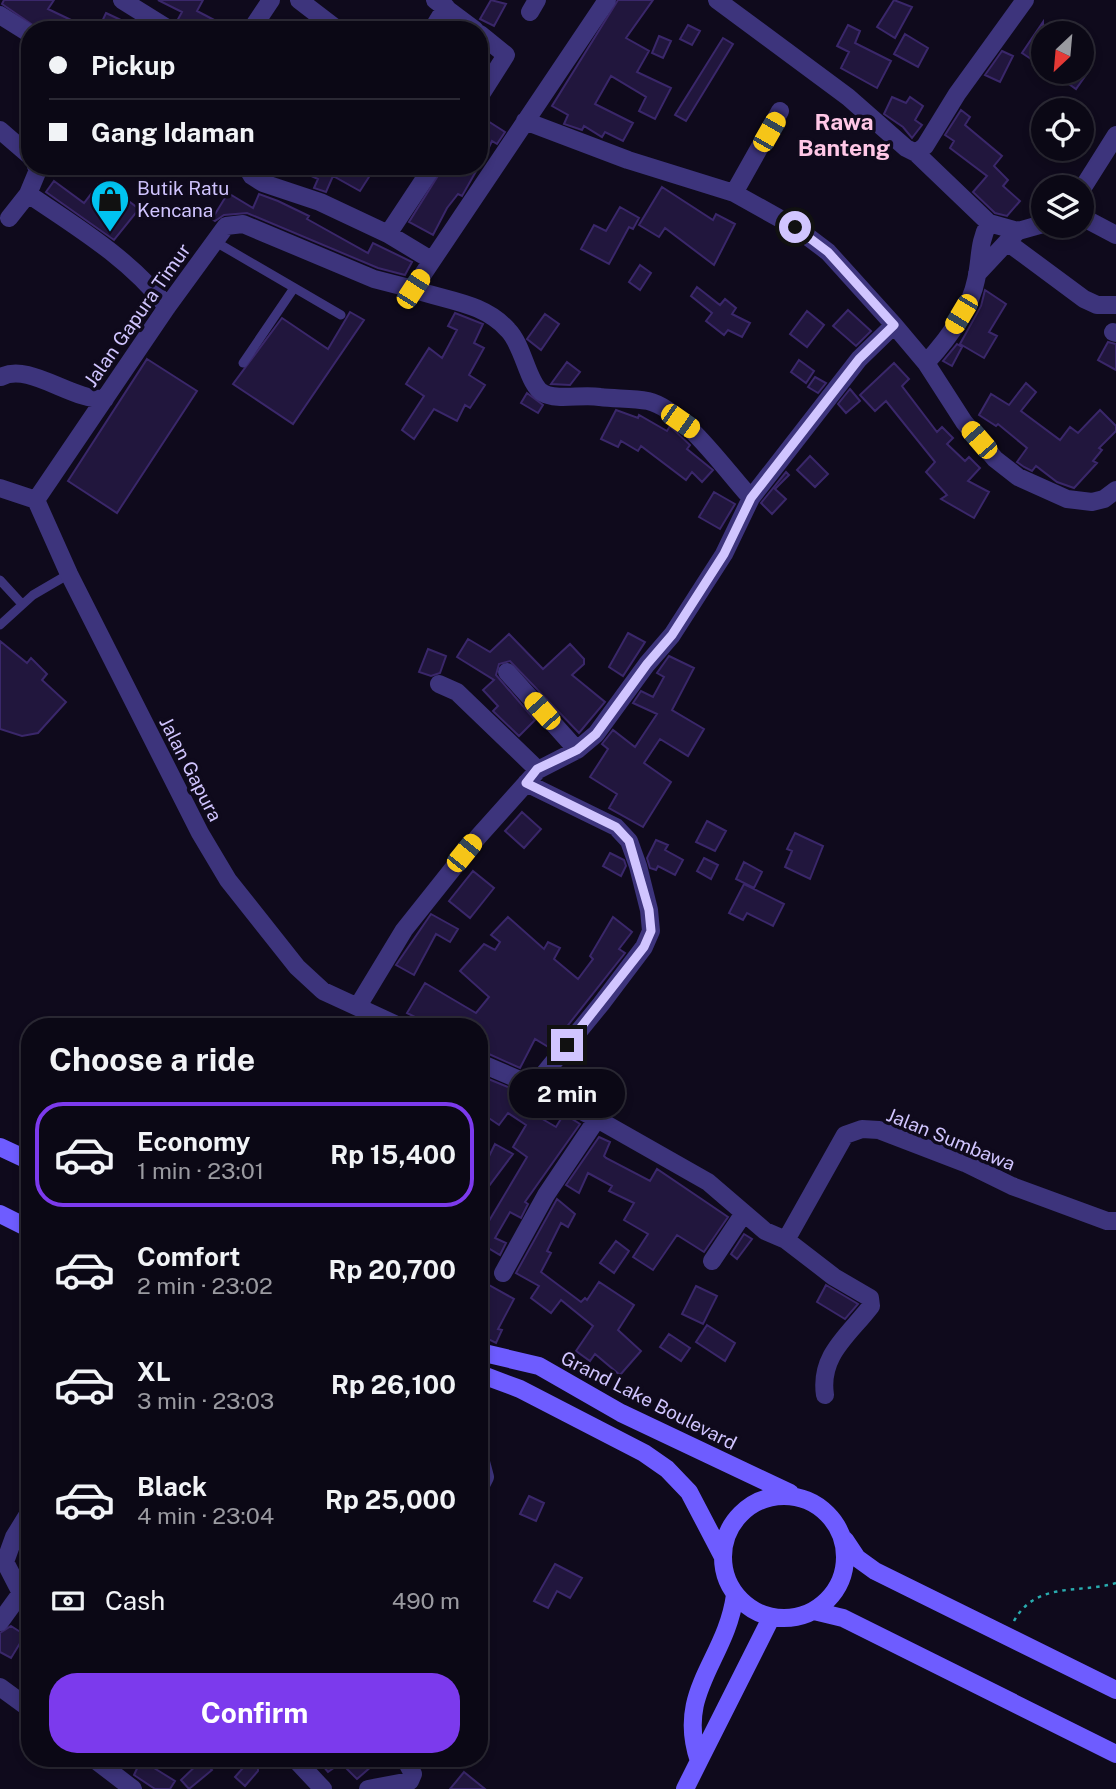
<!DOCTYPE html>
<meta charset="utf-8">
<style>
body{margin:0;font-family:"Public Sans",sans-serif;background:#14111e;color:#f1f3f6;height:100vh;display:flex;flex-direction:column;font-size:26px;white-space:nowrap}
*{box-sizing:border-box;margin:0}
p{font-size:23px;color:#9a9aa0}
.icon{flex:none;width:38px;height:38px;fill:none;stroke:currentColor;stroke-width:2;stroke-linecap:round;stroke-linejoin:round}
.map{position:relative;flex:1;overflow:hidden}
.sheet{position:absolute;left:21px;top:1018px;width:467px;height:749px;display:flex;flex-direction:column;background:#0b0815;border-radius:28px;box-shadow:0 4px 10px #0003,0 0 0 2px #2b2934}
.sheet>*{flex:none}
.guide{position:absolute;left:21px;top:21px;width:467px;height:154px;border-radius:28px;box-shadow:0 4px 10px #0003,0 0 0 2px #2b2934;display:grid;align-content:center;height:154px;padding:0 28px;background:#0b0815}
.needle{width:46px;rotate:206deg}
.fabs{position:absolute;left:1031px;top:21px;display:grid;gap:14px}
.fabs a{display:grid;place-items:center;width:63px;height:63px;border-radius:50%;background:#0b0815;box-shadow:0 4px 10px #0003,0 0 0 2px #2b2934;font-size:35px}
.end{position:absolute;width:32px;height:32px;margin:-16px;border:9px solid #d1c5ff;background:#111;box-shadow:0 0 0 4px #111}
.from{border-radius:50%}
.bubble{position:absolute;height:49px;border-radius:24px;background:#0b0815;box-shadow:0 4px 10px #0003,0 0 0 2px #2b2934;font-size:23px;font-weight:700;line-height:49px;text-align:center}
.car{position:absolute;width:21px;height:42px;margin:-21px -10px;border-radius:9px;box-shadow:0 0 5px 2px #0007;background:linear-gradient(#f5c518 24%,#345 0 40%,#f5c518 0 76%,#345 0 86%,#f5c518 0)}
.guide b{display:flex;align-items:center;gap:24px;height:66px;font-size:26px}
.guide b+b{border-top:2px solid #2b2934}
.guide i{width:18px;height:18px;background:#f1f3f6}
ul{padding:0;list-style:none}
li{display:flex;align-items:center;gap:21px;height:105px;margin:0 14px 10px;padding:0 14px;border:4px solid transparent;border-radius:28px}
li div{flex:1}
li b{display:block;font-size:26px}
li em{font-style:normal;font-weight:700}
li.current{border-color:#7c3aed}
li>.icon{width:63px;height:63px;stroke-width:1.5}
h2{padding:0 28px;font-size:32px;line-height:84px}
.pay{display:flex;align-items:center;gap:18px;height:77px;padding:0 28px;font-size:26px}
.pay p{margin-inline-start:auto}
.button{display:flex;gap:14px;margin-top:auto;padding:14px 28px}
.button a{flex:1;height:80px;border-radius:28px;background:#7c3aed;color:#fff;font-size:28px;font-weight:700;line-height:80px;text-align:center}
.map>svg:first-child{display:block}
.building{fill:#21163d;stroke:#3a276a;stroke-width:2}
.lines{fill:none;stroke-linecap:round;stroke-linejoin:round}
.path{stroke:#29acaf;stroke-width:2.5;stroke-dasharray:3.5 5;stroke-linecap:butt}
.lane{stroke:#3d347c;stroke-width:9}
.street{stroke:#3d347c;stroke-width:18}
.secondary{stroke:#6e5cff;stroke-width:18}
.route{stroke:#d1c5ff;stroke-width:9}
.labels{text-anchor:middle;dominant-baseline:central;stroke-width:7;stroke-linejoin:round;paint-order:stroke}
.poi-label{font-size:19px;fill:#d1c5ff;stroke:#0f0a1c;text-anchor:start}
.street-label{font-size:19px;fill:#d1c5ff;stroke:#0f0a1c}
.quarter-label{font-size:23px;font-weight:bold;fill:#ffc7e6;stroke:#0f0a1c}
</style>
<div class="map">
<svg width="1116" height="1789" viewBox="0 0 1116 1789">
<rect width="100%" height="100%" fill="#0f0a1c"/>
<path class="building" d="M4,0H54L48,9L92,30H40L2,4Z
M158,0H203L197,11L218,22L213,30H186L177,21L182,12Z
M491,0L506,4L494,26L480,19Z
M618,0H653L626,38L649,51L637,72L671,88L655,119L639,111L646,97L611,76L595,104L633,123L623,141L605,132L602,137L584,126L582,130L564,124L568,115L552,106Z
M894,0L912,7L895,38L877,27Z
M106,13L142,30H98Z
M1043,22V67L1022,53Z
M688,25L700,31L692,45L680,39Z
M848,25L860,31L855,43L891,61L877,88L841,68L849,52L837,46Z
M905,34L928,48L918,67L894,54Z
M659,36L671,41L663,58L652,53Z
M723,38L733,44L686,121L675,115Z
M1002,51L1013,56L1000,82L985,75Z
M1052,72H1088L1076,89Z
M892,97L906,103L910,97L923,106L915,120L922,125L912,138L903,127L884,114Z
M961,110L970,117L965,125L1002,156L994,166L1008,180L1003,186L1020,201L1007,216L995,213L973,192L987,176L950,148L954,141L945,135Z
M480,116L505,132L497,144L492,141L480,166Z
M289,166H376L360,191L333,176L326,192L314,188L318,179Z
M444,166H479L462,196L458,194L447,208L433,235L409,222Z
M54,181L84,203L98,185L115,198L118,193L139,209L114,240L46,192Z
M662,187L713,220L716,214L735,224L714,265L665,228L659,237L639,225Z
M228,193L253,208L259,194L278,201L309,216L307,219L368,253L373,243L412,262L405,275L378,268L247,213L224,215L215,221L212,219Z
M620,207L639,218L633,229L629,227L609,264L581,249L594,225L606,231Z
M640,265L651,273L640,290L629,282Z
M697,287L720,305L725,299L736,308L732,314L750,323L742,337L728,330L724,335L706,321L712,313L691,296Z
M985,290L1006,304L989,332L997,336L984,358L960,344L981,306Z
M848,310L871,331L856,346L833,326Z
M807,311L824,325L807,347L790,334Z
M350,312L364,320L293,424L233,384L282,318L328,349Z
M455,313L483,324L474,343L484,348L469,375L485,385L470,408L465,405L457,421L434,409L414,439L402,430L424,396L406,384L429,348L442,358L457,330L448,326Z
M545,314L559,324L541,350L527,339Z
M1108,342L1116,344V370L1098,360Z
M957,344L962,347L952,366L943,361Z
M147,359L197,391L117,513L68,481Z
M799,360L814,371L806,383L791,372Z
M567,362L580,372L570,385L551,384Z
M894,363L909,379L902,386L937,432L942,427L953,438L947,444L965,461L969,457L980,468L968,481L989,492L974,518L941,499L947,495L926,472L935,462L886,401L875,411L860,395Z
M815,377L826,383L818,393L808,387Z
M1026,383L1036,392L1021,411L1060,440L1070,427L1078,433L1100,410L1116,426V431L1099,448L1102,450L1093,461L1097,463L1074,488L1057,482L1036,466L1032,471L1024,467L1017,462L1027,448L998,424L996,426L979,415L991,394L1009,405Z
M850,389L860,401L846,413L838,404Z
M527,393L543,405L538,413L521,403Z
M616,410L638,418L639,415L667,431L670,426L690,445L687,449L713,470L702,482L692,472L686,480L641,446L638,451L621,441L618,447L601,439Z
M810,456L828,474L815,487L797,470Z
M786,472L789,475L775,489L786,499L772,514L761,503Z
M714,492L735,504L720,529L699,517Z
M628,633L645,642L623,676L609,667Z
M509,634L543,669L570,644L584,659V664L572,675L605,702L579,733L510,661L499,664L496,675L535,720L519,736L493,711L498,706L483,690L494,680L457,657L468,639L490,652Z
M0,641L27,663L31,658L47,674L42,680L66,702L38,733L22,736L0,729Z
M428,649L446,656L440,673L431,676L419,672Z
M669,656L694,668L672,710L704,729L688,756L660,739L644,763L671,782L643,827L609,808L617,794L590,777L608,749L602,744L613,730L635,747L657,714L633,703L641,691L653,697L664,677L657,673Z
M522,812L541,829L524,848L505,831Z
M707,821L726,831L715,851L696,842Z
M795,833L823,846L810,879L785,867L792,851L787,849Z
M656,840L668,845L665,850L683,860L675,875L658,866L656,870L650,868L647,858Z
M610,853L624,860L626,866L621,876L603,866Z
M704,858L718,865L711,879L697,871Z
M744,862L762,872L754,888L736,879Z
M473,871L494,888L470,918L449,901Z
M744,884L784,904L773,926L747,913L743,920L729,913Z
M431,914L458,929L450,942L436,934L414,975L396,965Z
M508,917L544,949L548,942L560,948L554,959L578,979L593,959L590,956L613,917L632,932L619,949L625,953L550,1048L535,1039L520,1068L480,1050V1027H435L407,1013L425,983L476,1013L489,997L460,971L484,944L495,950L500,942L491,935Z
M486,1078L527,1095L520,1106L556,1127L564,1114L580,1124L525,1202L528,1204L521,1218L510,1212L495,1238L506,1243L500,1255L480,1243L486,1226L527,1157L513,1147L526,1125L508,1113L499,1125L480,1112V1086Z
M599,1137L610,1142L604,1156L606,1158L650,1181L657,1169L728,1217L704,1252L677,1235L653,1270L633,1257L648,1234L624,1220L634,1203L609,1191L612,1186L588,1173L579,1193L566,1185Z
M495,1144L513,1154L480,1198V1175Z
M557,1199L575,1214L568,1227L561,1223L547,1251L551,1253L541,1272L581,1302L585,1298L587,1300L599,1282L634,1305L618,1330L641,1351L620,1375L595,1354L590,1361L576,1351L593,1326L561,1300L551,1313L531,1298L539,1286L516,1273Z
M744,1234L752,1239L737,1259L731,1254Z
M616,1241L629,1251L614,1273L600,1263Z
M480,1280L514,1299L498,1329L502,1330L496,1343L480,1335L485,1316L480,1313Z
M826,1285L858,1304L845,1319L817,1302Z
M696,1286L717,1296L703,1324L682,1314Z
M707,1325L735,1343L725,1361L696,1342Z
M669,1334L690,1348L681,1361L660,1347Z
M529,1496L544,1503L536,1521L520,1514Z
M555,1564L582,1578L570,1598L557,1591L548,1608L534,1601Z
M11,1626L25,1635L11,1658L0,1652V1633Z
M317,1759H380L357,1779L341,1763L328,1772Z
M141,1760L175,1781L170,1789H155L134,1775Z
M202,1760L212,1770L189,1789L181,1780Z
M250,1760L258,1767V1771L245,1786L235,1777Z
M464,1772L485,1789H450Z"/>
<g class="lines">
<path class="path" d="M1014,1621C1036,1581 1078,1594 1116,1583"/>
<path class="lane" d="M214,241L341,315
M243,363L294,288
M0,580L22,604
M0,625L33,595L69,574"/>
<path class="street" d="M122,0L170,30
M299,0L338,30
M435,0L475,30
M717,0L848,97L906,148L916,153L989,223
M530,12L537,0
M0,15L30,34
M251,30L271,0
M432,30L446,7
M480,34L506,55L480,96
M525,121L628,160L734,193L795,227L828,252L894,325L926,363L964,422L995,459L1018,477L1067,499L1092,502L1104,499L1116,490
M0,130L30,156
M916,153L925,146L957,94L1025,0
M36,166L38,170L28,194C77,227 130,259 167,307
M246,166L252,176L263,183L320,202L388,234L431,260
M1082,189L1116,135
M734,193L780,111
M1082,217L1116,235
M9,218L28,194
M1018,231L1007,242L1084,299L1097,305H1116
M388,234L433,166
M977,274L1007,242
M413,289C446,301 483,302 508,330C524,346 528,386 543,393C557,401 581,394 600,397C615,399 632,398 648,401C683,409 726,471 751,498
M1113,332L1116,333
M926,363C946,341 970,311 976,280C981,259 978,243 989,223L1018,231L1043,224
M1,377C29,362 72,401 105,399
M0,488L36,500L69,574L200,833L228,880L297,967L323,991L401,1027
M36,500L167,307L226,226L243,224L374,279L413,289L607,0
M507,672L577,750
M439,684L457,692L538,770
M526,783L616,827L629,841L638,866L649,910L651,931L644,947L601,1004L534,1086
M358,1006L404,930L478,837L538,770L577,750L596,734L647,664L672,635L724,554L751,498L859,359L894,325
M480,1063L534,1086L597,1119L708,1182L765,1231L786,1240L834,1277L870,1298L871,1306C849,1335 819,1355 825,1395
M786,1240L845,1135L862,1129L879,1130L965,1163L1012,1186L1107,1221H1116
M712,1261L744,1213
M503,1273L546,1195L597,1119
M480,1458L485,1477L480,1487
M0,1622L21,1593L5,1562L14,1537L30,1511
M0,1687L30,1709
M94,1759L133,1789
M295,1759L323,1789
M368,1789L410,1781L413,1774L405,1759"/>
<path class="secondary" d="M0,1147L30,1161
M0,1214L30,1229
M480,1352L539,1366L621,1413L790,1493
M480,1374L520,1389L644,1453L667,1469L689,1492L722,1555
M723 1557a61 61 0 1 1 122 0a61 61 0 1 1-122 0Z
M845,1540L857,1558L875,1571L1116,1690
M735,1595C726,1661 675,1691 699,1761L771,1618
M814,1611L843,1618L1116,1754
M685,1789L699,1761"/>
</g>
<g class="lines">
<path class="route" d="M567,1045L644,947L651,931L649,910L629,841L616,827L526,783L537,769L577,750L596,734L647,664L672,635L724,554L751,498L859,359L894,325L828,252L795,227"/>
</g>
<defs>
<g id="shop-pin" transform="scale(2.0125)"><path d="M0 17L-7.5 6A9.5 9.5 0 1 1 7.5 6Z" fill="#00c3f0" stroke="#0f0a1c"/><path d="M-5-2.5h2.3a2.7 3.5 0 0 1 5.4 0H5L5.5 6h-11ZM-1.5-2.5h3a1.5 2.3 0 0 0-3 0Z" fill="#111"/></g>
</defs>
<g fill-rule="evenodd">
<use href="#shop-pin" x="110" y="199"/>
</g>
<g class="labels">
<g class="poi-label">
<text x="137" y="188">Butik Ratu<tspan x="137" dy="22">Kencana</tspan></text>
</g>
<g class="street-label">
<text transform="translate(137 315) rotate(-55)">Jalan Gapura Timur</text>
<text transform="translate(191 769) rotate(63)">Jalan Gapura</text>
<text transform="translate(951 1139) rotate(22)">Jalan Sumbawa</text>
<text transform="translate(649 1400) rotate(27)">Grand Lake Boulevard</text>
</g>
<g class="quarter-label">
<text x="844" y="121">Rawa<tspan x="844" dy="26">Banteng</tspan></text>
</g>
</g>
</svg>
<div class="fabs">
<a><svg class="needle" viewBox="-14 -14 28 28"><path d="M0-13l5 13h-10z" fill="#e53935"/><path d="M0 13l5-13h-10z" fill="#9a9aa0"/></svg></a>
<a><svg class="icon" aria-label="locate" viewBox="0 0 24 24"><circle cx="12" cy="12" r="6"/><path d="M12 2v4M12 18v4M2 12h4M18 12h4"/></svg></a>
<a><svg class="icon" aria-label="layers" viewBox="0 0 24 24"><path d="M12 4l9 5-9 5-9-5zM3 14l9 5 9-5"/></svg></a>
</div>
<i class="end from" style="left:795px;top:227px"></i>
<i class="end" style="left:567px;top:1045px"></i>
<div class="bubble" style="left:509px;top:1069px;width:116px">2 min</div>
<i class="car" style="left:769px;top:132px;rotate:30deg"></i>
<i class="car" style="left:413px;top:289px;rotate:33deg"></i>
<i class="car" style="left:961px;top:314px;rotate:211deg"></i>
<i class="car" style="left:680px;top:421px;rotate:125deg"></i>
<i class="car" style="left:979px;top:440px;rotate:319deg"></i>
<i class="car" style="left:542px;top:711px;rotate:318deg"></i>
<i class="car" style="left:464px;top:853px;rotate:39deg"></i>
<div class="guide">
<b><i class="from"></i>Pickup</b>
<b><i></i>Gang Idaman</b>
</div>
<section class="sheet">
<h2>Choose a ride</h2>
<ul>
<li class="current"><svg class="icon" aria-label="car" viewBox="0 0 24 24"><path d="M5 17H2v-5l4-1 3-4h7l3 4 3 1v5h-3M9 17h6M6 11h13"/><circle cx="7" cy="17" r="2"/><circle cx="17" cy="17" r="2"/></svg><div><b>Economy</b><p>1 min · 23:01</p></div><em>Rp 15,400</em></li>
<li><svg class="icon" aria-label="car" viewBox="0 0 24 24"><path d="M5 17H2v-5l4-1 3-4h7l3 4 3 1v5h-3M9 17h6M6 11h13"/><circle cx="7" cy="17" r="2"/><circle cx="17" cy="17" r="2"/></svg><div><b>Comfort</b><p>2 min · 23:02</p></div><em>Rp 20,700</em></li>
<li><svg class="icon" aria-label="car" viewBox="0 0 24 24"><path d="M5 17H2v-5l4-1 3-4h7l3 4 3 1v5h-3M9 17h6M6 11h13"/><circle cx="7" cy="17" r="2"/><circle cx="17" cy="17" r="2"/></svg><div><b>XL</b><p>3 min · 23:03</p></div><em>Rp 26,100</em></li>
<li><svg class="icon" aria-label="car" viewBox="0 0 24 24"><path d="M5 17H2v-5l4-1 3-4h7l3 4 3 1v5h-3M9 17h6M6 11h13"/><circle cx="7" cy="17" r="2"/><circle cx="17" cy="17" r="2"/></svg><div><b>Black</b><p>4 min · 23:04</p></div><em>Rp 25,000</em></li>
</ul>
<div class="pay"><svg class="icon" aria-label="cash" viewBox="0 0 24 24"><path d="M3 7h18v10H3z"/><circle cx="12" cy="12" r="2"/></svg>Cash<p>490 m</p></div>
<div class="button"><a>Confirm</a></div>
</section>
</div>
